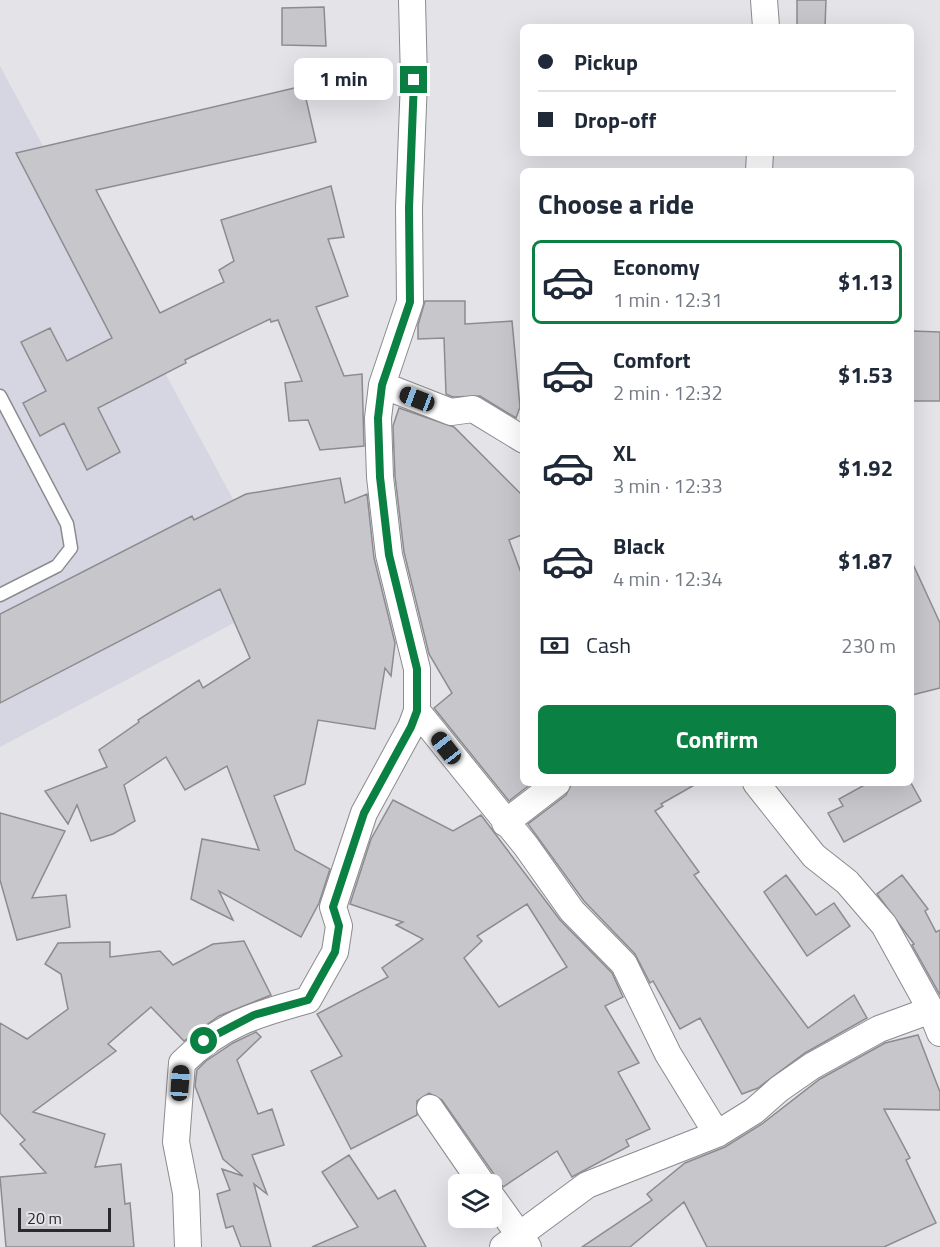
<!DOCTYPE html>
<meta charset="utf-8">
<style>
body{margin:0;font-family:"Titillium Web",sans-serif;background:#f6f6f7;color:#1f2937;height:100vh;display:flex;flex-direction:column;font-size:22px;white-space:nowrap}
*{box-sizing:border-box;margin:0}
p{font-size:20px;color:#747a83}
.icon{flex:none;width:33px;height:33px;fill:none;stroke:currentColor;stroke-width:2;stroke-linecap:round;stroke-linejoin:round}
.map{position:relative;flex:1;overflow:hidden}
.drawer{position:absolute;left:520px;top:168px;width:394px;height:618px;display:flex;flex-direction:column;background:#fff;border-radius:9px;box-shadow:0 6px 24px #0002}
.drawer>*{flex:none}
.top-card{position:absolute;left:520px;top:24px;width:394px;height:132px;border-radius:9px;box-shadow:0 6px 24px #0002;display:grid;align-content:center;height:132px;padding:0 18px;background:#fff}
.tools{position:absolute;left:448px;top:1174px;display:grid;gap:12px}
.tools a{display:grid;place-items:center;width:54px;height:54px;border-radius:9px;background:#fff;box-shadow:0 6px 24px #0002;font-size:30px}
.scale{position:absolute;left:18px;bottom:15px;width:93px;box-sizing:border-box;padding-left:6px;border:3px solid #2a2a2c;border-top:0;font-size:16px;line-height:21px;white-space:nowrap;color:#2a2a2c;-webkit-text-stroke:4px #e3e3e8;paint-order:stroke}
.end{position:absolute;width:27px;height:27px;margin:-14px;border:8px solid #0b8043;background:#fff;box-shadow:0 0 0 3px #fff}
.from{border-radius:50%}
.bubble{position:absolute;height:42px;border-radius:9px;background:#fff;box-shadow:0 6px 24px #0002;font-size:20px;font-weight:700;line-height:42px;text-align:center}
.car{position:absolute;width:18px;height:36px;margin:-18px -9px;border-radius:8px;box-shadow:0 0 4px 2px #0007;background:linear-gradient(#222 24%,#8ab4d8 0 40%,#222 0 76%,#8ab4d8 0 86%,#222 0)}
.top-card b{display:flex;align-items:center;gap:21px;height:57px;font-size:22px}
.top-card b+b{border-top:2px solid #e0e1e3}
.top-card i{width:15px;height:15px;background:#1f2937}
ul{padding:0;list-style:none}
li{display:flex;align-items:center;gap:18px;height:84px;margin:0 12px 9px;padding:0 6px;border:3px solid transparent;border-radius:9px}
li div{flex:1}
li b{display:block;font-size:22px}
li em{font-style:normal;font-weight:700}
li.current{border-color:#0b8043}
li>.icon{width:54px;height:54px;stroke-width:1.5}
h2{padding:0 18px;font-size:27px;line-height:72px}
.pay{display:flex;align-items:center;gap:15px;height:66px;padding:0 18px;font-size:22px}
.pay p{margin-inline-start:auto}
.cta{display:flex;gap:12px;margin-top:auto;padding:12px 18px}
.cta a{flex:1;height:69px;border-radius:9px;background:#0b8043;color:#fff;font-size:24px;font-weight:700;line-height:69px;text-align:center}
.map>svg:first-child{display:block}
.built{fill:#d6d6e2}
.building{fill:#c6c6cb;stroke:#8c8c90;stroke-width:1.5;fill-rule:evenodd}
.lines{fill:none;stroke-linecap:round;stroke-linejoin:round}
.lane-casing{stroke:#8b8b90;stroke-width:15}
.street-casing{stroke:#8b8b90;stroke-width:28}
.lane{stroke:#fff;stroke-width:12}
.street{stroke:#fff;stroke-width:26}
.route{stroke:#0b8043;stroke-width:8}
</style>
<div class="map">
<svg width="940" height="1247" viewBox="0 0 940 1247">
<rect width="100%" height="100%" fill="#e3e3e8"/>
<path class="built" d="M0,66L285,596L0,747Z"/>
<path class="building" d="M797,0H826L825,27H797Z
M324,7L326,46L282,45V8Z
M303,86L316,142L96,190L160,313L224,282L219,270L234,261L221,220L331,186L344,237L328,239L348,296L316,307L344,376L362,374L364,446L320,450L308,420L289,421L285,383L302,381L278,320L271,322L270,319L185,360L186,363L98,408L120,452L87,470L64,423L40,436L23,403L46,391L21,342L50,328L67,361L112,338L16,153Z
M425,301H465V324L512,321L520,407L516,418L480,396L453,397L446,394L444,338L418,339V325Z
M912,331L940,332V401H912Z
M399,408L454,427L524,497V534L509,540L524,581V783H532L509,801L434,708L452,693L429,654L404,552L395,476L393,426Z
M340,478L345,503L367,494L374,558L395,643L391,676L385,668L375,729L318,720L305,784L274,796L295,850L330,869L319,903L301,937L219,891L233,920L191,899L202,839L259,850L227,766L185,790L166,757L124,785L135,821L113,834L91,841L77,805L68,824L45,791L107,767L99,750L139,722L138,720L199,680L203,688L250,658L220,589L0,703V614L192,516L194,520L246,494Z
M912,562L940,623V688L912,695Z
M572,783H698L661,804L663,806L655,811L699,872L694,875L808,1028L854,995L867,1018L805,1053L758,1088L742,1094L700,1018L680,1029L653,981L650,983L635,954L584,901L528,824L566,795Z
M868,783H911L921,801L844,842L828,813L843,806L839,799Z
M393,800L453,831L481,815L560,920L612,973L623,997L605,1006L639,1063L618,1072L650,1129L626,1140L629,1146L572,1177L557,1151L503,1187L442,1100L429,1093L417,1101V1115L351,1149L311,1071L342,1056L317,1014L388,977L382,968L423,939L396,925L403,922L350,904L371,839ZM527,904L567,967L499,1007L464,958L482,941L477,936Z
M0,813L65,831L32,898L66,895L70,927L17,940L0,880Z
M786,875L816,915L834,903L850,926L807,956L764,892Z
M902,875L928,909L925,911L936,932L940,930V995L912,945L914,944L877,894Z
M244,941L271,995L219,1016L184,1041L151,1007L108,1044L116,1051L33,1112L105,1134L95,1167L121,1164L125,1204L130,1203L134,1247H6L0,1177L46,1173L20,1144L25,1140L0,1113V1023L27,1039L68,1009L61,974L45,964L58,943L110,942V957L160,951L173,965L213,944Z
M256,1032L261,1037L237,1060L258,1114L272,1109L284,1145L252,1155L267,1194L254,1184L271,1247H241L233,1226L226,1228L217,1194L230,1190L222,1169L243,1176L223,1159L195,1086L197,1070L206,1061L233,1043Z
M918,1035L940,1092V1110L884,1109L910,1158L906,1160L936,1223L884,1247H707L684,1202L630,1247H582L652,1200L647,1194L685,1163L725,1147L762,1124L820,1079L885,1043Z
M349,1155L378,1199L395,1190L426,1247H312L358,1227L322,1172Z"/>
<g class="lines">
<g class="lane-casing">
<path id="lane" d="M0,396L67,524L71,548L57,566L0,595"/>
</g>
<g class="street-casing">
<path id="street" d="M764,0L766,27
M759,171L760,153
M382,385L451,412L473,409L524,440
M417,711L526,846L572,911L624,964L668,1054L717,1134L754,1111L779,1089L812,1066L879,1029L931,1010
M756,783L814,856L847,882L884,925L931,1010L940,1033
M505,823L557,783
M430,1108L483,1185
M492,1197L528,1247
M188,1247L186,1193L176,1142L182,1063C221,1024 257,1014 308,1000L335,952L339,926L333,907L364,813L411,727L417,711V669L389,555L380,477L378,418L382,385L410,302L409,208L414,80L412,0
M503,1247L587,1185L717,1134"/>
</g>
<use href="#lane" class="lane"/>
<use href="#street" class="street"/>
</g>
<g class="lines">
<path class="route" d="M204,1041L254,1015L308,1000L335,952L339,926L333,907L364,813L411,727L417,711V669L389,555L380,477L378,418L382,385L410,302L409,208L414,80"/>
</g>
</svg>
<div class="tools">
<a><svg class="icon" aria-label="layers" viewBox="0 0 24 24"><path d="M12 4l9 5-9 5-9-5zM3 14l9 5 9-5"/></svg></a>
</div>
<div class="scale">20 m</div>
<i class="end from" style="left:204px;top:1041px"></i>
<i class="end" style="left:414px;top:80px"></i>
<div class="bubble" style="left:294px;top:58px;width:99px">1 min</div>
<i class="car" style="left:417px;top:399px;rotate:291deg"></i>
<i class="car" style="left:446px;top:748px;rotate:322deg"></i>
<i class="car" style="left:180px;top:1083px;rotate:4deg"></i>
<div class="top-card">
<b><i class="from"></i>Pickup</b>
<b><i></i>Drop-off</b>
</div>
<section class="drawer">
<h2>Choose a ride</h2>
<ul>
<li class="current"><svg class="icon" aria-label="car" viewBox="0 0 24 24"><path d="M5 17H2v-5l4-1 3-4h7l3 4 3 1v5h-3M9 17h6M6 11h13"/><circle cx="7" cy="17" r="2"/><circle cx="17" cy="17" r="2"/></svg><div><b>Economy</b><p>1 min · 12:31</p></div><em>$1.13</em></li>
<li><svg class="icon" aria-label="car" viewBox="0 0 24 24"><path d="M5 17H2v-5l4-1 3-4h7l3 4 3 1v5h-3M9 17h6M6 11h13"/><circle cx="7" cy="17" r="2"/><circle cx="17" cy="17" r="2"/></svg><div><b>Comfort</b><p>2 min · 12:32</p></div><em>$1.53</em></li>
<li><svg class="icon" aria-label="car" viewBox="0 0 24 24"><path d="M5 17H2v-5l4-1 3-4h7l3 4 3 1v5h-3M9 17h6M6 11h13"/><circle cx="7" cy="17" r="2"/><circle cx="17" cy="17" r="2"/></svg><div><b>XL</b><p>3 min · 12:33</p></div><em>$1.92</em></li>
<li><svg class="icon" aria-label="car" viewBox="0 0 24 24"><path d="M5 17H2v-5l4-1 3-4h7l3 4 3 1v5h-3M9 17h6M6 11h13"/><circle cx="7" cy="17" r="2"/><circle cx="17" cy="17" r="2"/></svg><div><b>Black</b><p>4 min · 12:34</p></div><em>$1.87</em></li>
</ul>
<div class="pay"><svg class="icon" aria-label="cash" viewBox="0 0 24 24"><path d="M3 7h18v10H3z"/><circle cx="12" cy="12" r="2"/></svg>Cash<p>230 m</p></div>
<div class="cta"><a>Confirm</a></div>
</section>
</div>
